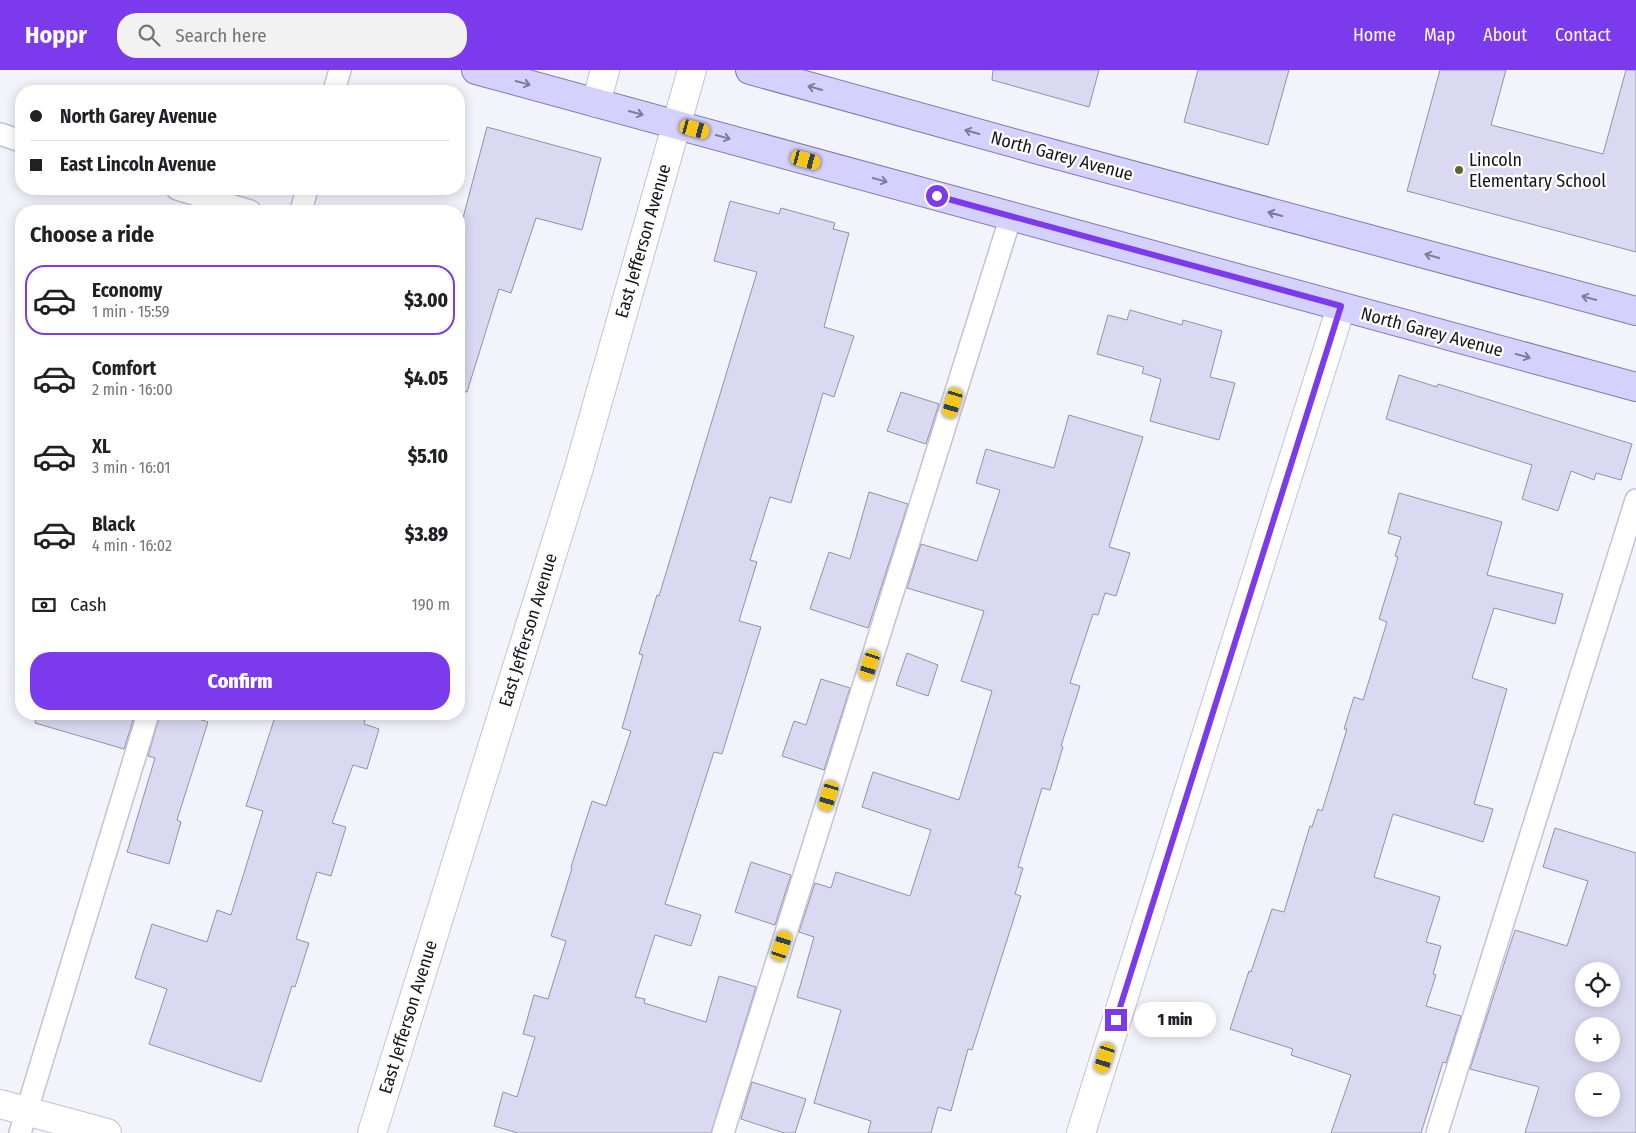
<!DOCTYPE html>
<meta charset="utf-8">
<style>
body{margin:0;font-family:"Fira Sans Condensed",sans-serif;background:#f2f2f2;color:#202124;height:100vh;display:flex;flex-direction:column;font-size:19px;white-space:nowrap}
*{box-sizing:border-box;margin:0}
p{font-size:16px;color:#757577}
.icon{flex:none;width:28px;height:28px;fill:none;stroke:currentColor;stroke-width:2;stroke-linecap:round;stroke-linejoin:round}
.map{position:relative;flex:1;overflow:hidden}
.drawer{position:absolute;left:15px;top:135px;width:450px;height:515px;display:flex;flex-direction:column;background:#fff;border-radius:20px;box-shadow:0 2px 12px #0003}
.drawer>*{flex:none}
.hud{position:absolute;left:15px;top:15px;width:450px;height:110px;border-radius:20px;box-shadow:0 2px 12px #0003;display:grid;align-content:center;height:110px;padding:0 15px;background:#fff}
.fabs{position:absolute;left:1575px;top:892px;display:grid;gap:10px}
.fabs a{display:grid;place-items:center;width:45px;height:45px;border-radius:50%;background:#fff;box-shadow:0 2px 12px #0003;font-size:25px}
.end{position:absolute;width:22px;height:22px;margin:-11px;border:6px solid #7c3aed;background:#fff;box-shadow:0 0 0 2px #fff}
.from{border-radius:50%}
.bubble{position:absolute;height:35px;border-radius:18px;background:#fff;box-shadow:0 2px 12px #0003;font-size:16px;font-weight:800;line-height:35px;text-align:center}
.car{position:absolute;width:15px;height:30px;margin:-15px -8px;border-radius:6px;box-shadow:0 0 4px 1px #0007;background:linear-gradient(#f5c518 24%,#345 0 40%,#f5c518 0 76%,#345 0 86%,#f5c518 0)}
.hud b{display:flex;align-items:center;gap:18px;height:48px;font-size:19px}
.hud b+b{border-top:1px solid #e0e0e0}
.hud i{width:12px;height:12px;background:#202124}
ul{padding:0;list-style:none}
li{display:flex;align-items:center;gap:15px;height:70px;margin:0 10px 8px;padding:0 5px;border:2px solid transparent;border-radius:20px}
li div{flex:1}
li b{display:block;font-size:19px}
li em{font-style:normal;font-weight:800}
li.on{border-color:#7c3aed}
li>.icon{width:45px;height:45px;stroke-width:1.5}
h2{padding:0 15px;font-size:22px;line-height:60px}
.pay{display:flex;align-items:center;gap:12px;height:55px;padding:0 15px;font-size:19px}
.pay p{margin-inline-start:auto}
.primary-button{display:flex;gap:10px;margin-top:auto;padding:10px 15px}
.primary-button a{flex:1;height:58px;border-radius:20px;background:#7c3aed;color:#fff;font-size:20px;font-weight:800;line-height:58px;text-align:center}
header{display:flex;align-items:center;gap:30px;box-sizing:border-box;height:70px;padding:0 25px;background:#7c3aed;color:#fff}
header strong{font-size:24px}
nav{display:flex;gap:28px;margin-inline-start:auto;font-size:18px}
.search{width:350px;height:45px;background:#f2f2f2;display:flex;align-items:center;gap:12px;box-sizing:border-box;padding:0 18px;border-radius:20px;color:#757577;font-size:19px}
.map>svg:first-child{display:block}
.building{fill:#dad9f1;stroke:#9291a7;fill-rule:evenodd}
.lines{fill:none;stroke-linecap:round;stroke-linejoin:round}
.service-casing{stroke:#c2c1d9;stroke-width:24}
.minor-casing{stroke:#c2c1d9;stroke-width:30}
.primary-casing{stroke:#7e7bad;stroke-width:30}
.service{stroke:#fff;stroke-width:21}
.minor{stroke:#fff;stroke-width:28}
.primary{stroke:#d4d1fd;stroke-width:28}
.oneway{stroke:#7e7c98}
.route{stroke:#7c3aed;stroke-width:6}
.poi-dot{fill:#656330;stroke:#fff;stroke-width:2}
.labels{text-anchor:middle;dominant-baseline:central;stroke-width:4.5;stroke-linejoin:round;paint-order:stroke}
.street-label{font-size:18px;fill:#15141c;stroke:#fff}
.poi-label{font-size:18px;fill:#15141c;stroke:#fff;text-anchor:start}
</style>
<header>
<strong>Hoppr</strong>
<div class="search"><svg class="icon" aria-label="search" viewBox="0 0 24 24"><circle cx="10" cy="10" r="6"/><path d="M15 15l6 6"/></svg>Search here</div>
<nav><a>Home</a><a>Map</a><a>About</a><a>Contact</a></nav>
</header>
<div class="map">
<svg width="1636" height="1063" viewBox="0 0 1636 1063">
<rect width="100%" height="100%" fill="#f3f3fc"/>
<path class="building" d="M993,0H1099L1089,37L992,10Z
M1198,0H1289L1268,75L1184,52Z
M1440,0H1506L1491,55L1603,84L1626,0H1636V182L1407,121Z
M487,57L601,88L582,160L536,148L511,223L499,219L467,322L459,321V163Z
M730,131L779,144L781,138L835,153L833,159L849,163L824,257L854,266L834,327L823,323L791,433L770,427L750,490L757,492L739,551L761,557L722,684L714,682L665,834L701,845L691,876L655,865L635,927L645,929L644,933L706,952L719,906L756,917L711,1063H518L494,1056L503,1022L517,1027L535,967L523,964L534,925L548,929L566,871L551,866L572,798L571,797L592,731L606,736L631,661L622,658L643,585L639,584L657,525L659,526L757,202L714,191Z
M1130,240L1182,255L1183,250L1222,261L1210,307L1235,313L1219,370L1150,351L1161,309L1142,303L1144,297L1097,284L1108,245L1127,250Z
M1399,305L1437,317L1438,314L1632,374L1621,410L1596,403L1594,410L1571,401L1558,441L1522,429L1532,395L1386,349Z
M901,322L939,334L926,374L887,361Z
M1069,345L1143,367L1109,477L1130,483L1116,526L1105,523L1098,545L1093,544L1070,613L1080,616L1061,676L1063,677L1050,720L1042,718L1018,797L1023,798L1015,824L1021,826L972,980L968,979L951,1041L938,1037L931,1063H868L871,1051L814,1033L841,940L797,927L814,867L799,862L815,813L831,818L836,802L910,826L931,760L862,737L873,702L959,730L992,621L961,611L984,541L907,518L921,474L977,491L1000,420L976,413L986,379L1054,398Z
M869,422L908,434L868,558L810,539L829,482L850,489Z
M1399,423L1502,452L1487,505L1563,524L1555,554L1494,538L1472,608L1507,619L1474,734L1493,739L1483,772L1393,744L1374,807L1440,827L1426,872L1441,876L1433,904L1436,905L1426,936L1461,946L1446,993L1443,992L1421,1063H1331L1351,1005L1291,985L1293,979L1230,959L1249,901L1251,902L1272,839L1284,842L1310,756L1312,757L1318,739L1322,741L1347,659H1344L1354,627L1363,630L1387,552L1379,549L1398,487L1395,486L1401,467L1388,463Z
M907,583L938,595L928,626L896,615Z
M821,609L850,618L824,700L782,686L794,651L806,655Z
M36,644H135L124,679L35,653Z
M160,644H183L208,652L177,750L181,752L169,794L127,782L155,688L148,686Z
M276,644H346L365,650L364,654L379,659L367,699L353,695L332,753L346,757L331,806L317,802L296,869L309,873L295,917L292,916L261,1012L149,974L167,919L135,908L152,854L207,872L217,840L231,845L263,741L246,736Z
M1555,758L1636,783V1063H1525L1539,1017L1470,999L1515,860L1567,876L1588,811L1543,797ZM1584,901H1611V929H1584ZM1584,956H1611V984H1584ZM1584,1011H1611V1039H1584Z
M751,792L791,805L775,855L735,842Z
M752,1012L806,1029L795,1063H784L741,1049Z"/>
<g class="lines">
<g class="service-casing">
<path id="service" d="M334,21L340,0
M0,64L21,71
M177,119L250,141
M301,141L307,119
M20,1063L148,644
M723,1063L1011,146
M1437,1063L1636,430"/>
</g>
<g class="minor-casing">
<path id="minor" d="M596,33L605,0
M0,1034L107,1063
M372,1063L579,398L692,0
M1081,1063L1341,237"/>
</g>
<g class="primary-casing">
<path id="primary" d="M476,0L1636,317
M750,0L1035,79L1636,241"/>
</g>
<use href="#service" class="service"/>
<use href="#minor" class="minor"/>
<use href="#primary" class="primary"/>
</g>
<defs><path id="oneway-shaft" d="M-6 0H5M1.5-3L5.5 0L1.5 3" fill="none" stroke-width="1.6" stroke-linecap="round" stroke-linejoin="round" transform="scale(1.25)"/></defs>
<g class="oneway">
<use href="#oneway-shaft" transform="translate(523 13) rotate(15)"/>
<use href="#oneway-shaft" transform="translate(815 18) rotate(-164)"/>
<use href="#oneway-shaft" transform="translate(636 43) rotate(15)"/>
<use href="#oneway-shaft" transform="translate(972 62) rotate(-164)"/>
<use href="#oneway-shaft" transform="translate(723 67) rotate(15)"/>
<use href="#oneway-shaft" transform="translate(880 110) rotate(15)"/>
<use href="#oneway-shaft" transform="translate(1275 144) rotate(-165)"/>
<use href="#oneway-shaft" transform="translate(1432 186) rotate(-165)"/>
<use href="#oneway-shaft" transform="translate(1589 228) rotate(-165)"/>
<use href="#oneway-shaft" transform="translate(1523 286) rotate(15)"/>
</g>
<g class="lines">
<path class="route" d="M937,126L1341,236L1116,950"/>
</g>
<circle class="poi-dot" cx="1459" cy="100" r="5"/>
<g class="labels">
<g class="street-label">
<text transform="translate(1062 86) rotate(15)">North Garey Avenue</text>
<text transform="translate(643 171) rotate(-74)">East Jefferson Avenue</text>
<text transform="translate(1432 262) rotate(15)">North Garey Avenue</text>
<text transform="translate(528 560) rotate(-73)">East Jefferson Avenue</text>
<text transform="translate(408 947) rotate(-73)">East Jefferson Avenue</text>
</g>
<g class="poi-label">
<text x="1469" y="90">Lincoln<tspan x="1469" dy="21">Elementary School</tspan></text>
</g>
</g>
</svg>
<div class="fabs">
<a><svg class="icon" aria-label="locate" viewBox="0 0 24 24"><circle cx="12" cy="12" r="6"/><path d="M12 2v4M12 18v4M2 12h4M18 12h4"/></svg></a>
<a>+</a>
<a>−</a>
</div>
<i class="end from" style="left:937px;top:126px"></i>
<i class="end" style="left:1116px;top:950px"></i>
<div class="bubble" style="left:1134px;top:932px;width:82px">1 min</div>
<i class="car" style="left:695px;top:59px;rotate:105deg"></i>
<i class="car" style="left:806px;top:90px;rotate:105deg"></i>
<i class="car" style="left:953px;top:333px;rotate:197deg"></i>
<i class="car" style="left:870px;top:595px;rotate:198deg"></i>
<i class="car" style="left:829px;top:726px;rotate:197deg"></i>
<i class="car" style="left:782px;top:876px;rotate:18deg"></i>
<i class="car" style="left:1105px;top:988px;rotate:198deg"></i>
<div class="hud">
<b><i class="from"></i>North Garey Avenue</b>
<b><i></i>East Lincoln Avenue</b>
</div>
<section class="drawer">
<h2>Choose a ride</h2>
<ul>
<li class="on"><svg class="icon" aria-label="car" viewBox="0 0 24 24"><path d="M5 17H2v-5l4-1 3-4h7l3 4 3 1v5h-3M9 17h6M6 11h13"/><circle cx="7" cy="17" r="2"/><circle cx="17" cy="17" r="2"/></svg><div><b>Economy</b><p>1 min · 15:59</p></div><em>$3.00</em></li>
<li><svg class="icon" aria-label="car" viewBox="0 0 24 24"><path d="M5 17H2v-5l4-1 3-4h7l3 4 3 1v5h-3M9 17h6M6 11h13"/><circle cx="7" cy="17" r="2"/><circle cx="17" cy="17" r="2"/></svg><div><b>Comfort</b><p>2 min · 16:00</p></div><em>$4.05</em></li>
<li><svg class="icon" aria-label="car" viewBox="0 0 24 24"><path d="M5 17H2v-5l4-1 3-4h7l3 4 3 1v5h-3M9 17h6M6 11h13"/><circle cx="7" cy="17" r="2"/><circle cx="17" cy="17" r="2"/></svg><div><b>XL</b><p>3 min · 16:01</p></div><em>$5.10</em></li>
<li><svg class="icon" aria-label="car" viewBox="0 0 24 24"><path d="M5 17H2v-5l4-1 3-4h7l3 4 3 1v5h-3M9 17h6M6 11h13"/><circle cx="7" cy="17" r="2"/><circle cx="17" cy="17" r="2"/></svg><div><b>Black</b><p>4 min · 16:02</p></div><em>$3.89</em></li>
</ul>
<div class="pay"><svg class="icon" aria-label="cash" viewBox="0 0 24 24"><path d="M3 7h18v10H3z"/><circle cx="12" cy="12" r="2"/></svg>Cash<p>190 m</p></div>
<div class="primary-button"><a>Confirm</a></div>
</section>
</div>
